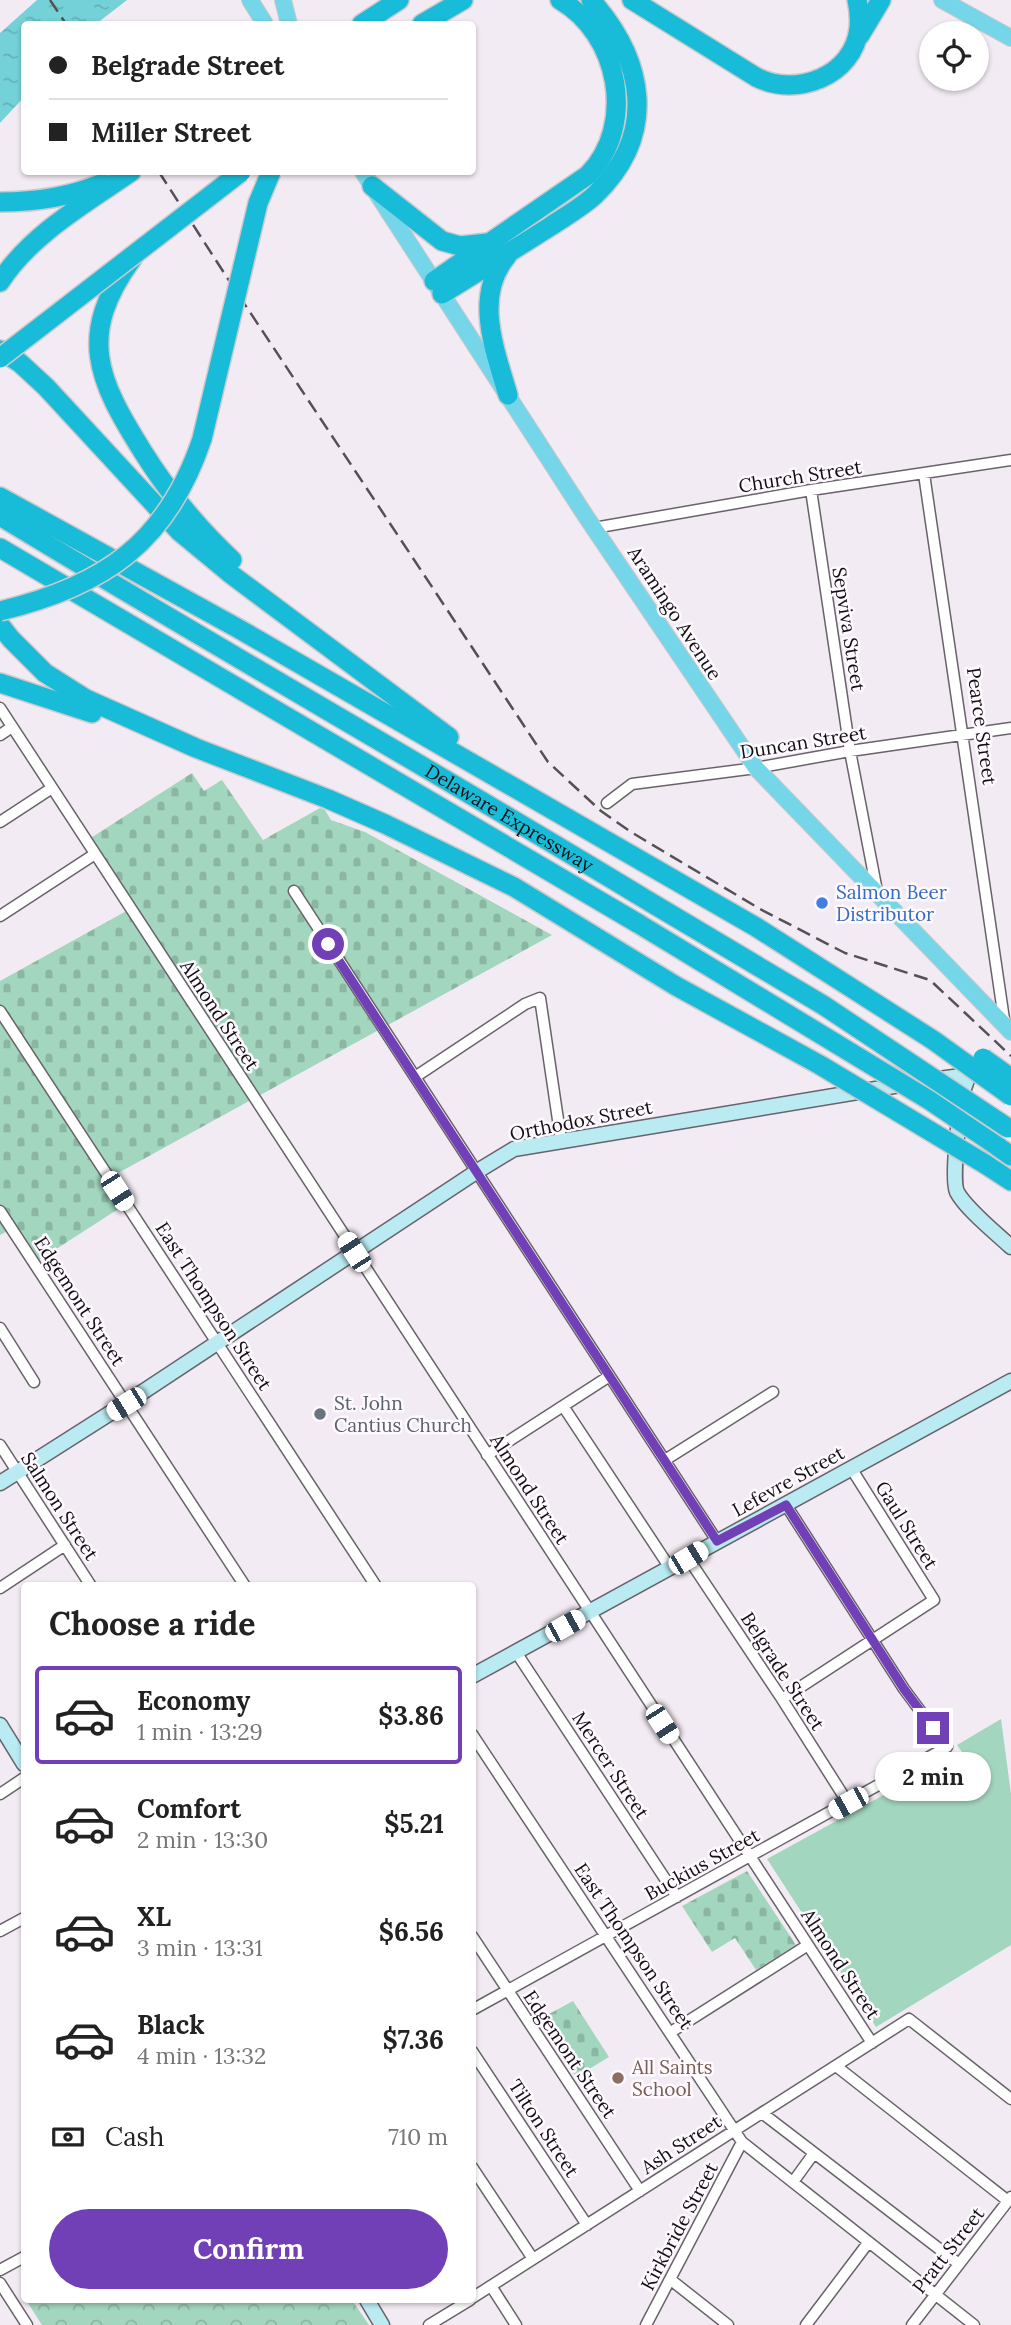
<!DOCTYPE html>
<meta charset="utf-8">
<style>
body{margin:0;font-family:Lora,serif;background:#f6f6f6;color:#222;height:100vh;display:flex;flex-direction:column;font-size:26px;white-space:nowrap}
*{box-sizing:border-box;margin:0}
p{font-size:23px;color:#767676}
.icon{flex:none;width:38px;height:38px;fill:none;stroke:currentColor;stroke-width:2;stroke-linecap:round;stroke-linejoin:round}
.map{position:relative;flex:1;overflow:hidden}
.panel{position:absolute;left:21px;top:1582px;width:455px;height:721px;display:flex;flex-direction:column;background:#fff;border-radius:7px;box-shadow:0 2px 5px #0004}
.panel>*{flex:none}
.hud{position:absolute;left:21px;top:21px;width:455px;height:154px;border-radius:7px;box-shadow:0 2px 5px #0004;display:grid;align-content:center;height:154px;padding:0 28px;background:#fff}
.buttons{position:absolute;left:919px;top:21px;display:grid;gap:14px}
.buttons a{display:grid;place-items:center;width:70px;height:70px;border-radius:50%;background:#fff;box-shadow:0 2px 5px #0004;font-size:35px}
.end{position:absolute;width:32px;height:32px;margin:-16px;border:9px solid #713fb6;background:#fff;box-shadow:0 0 0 4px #fff}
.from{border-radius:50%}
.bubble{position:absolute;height:49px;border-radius:24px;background:#fff;box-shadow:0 2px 5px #0004;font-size:23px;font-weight:700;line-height:49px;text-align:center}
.car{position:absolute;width:21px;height:42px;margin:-21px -10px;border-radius:9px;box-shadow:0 0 5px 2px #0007;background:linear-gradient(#fff 24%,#345 0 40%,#fff 0 76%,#345 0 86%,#fff 0)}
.hud b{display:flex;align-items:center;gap:24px;height:66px;font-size:26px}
.hud b+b{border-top:2px solid #e0e0e0}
.hud i{width:18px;height:18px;background:#222}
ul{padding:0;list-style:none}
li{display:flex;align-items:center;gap:21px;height:98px;margin:0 14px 10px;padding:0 14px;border:4px solid transparent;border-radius:7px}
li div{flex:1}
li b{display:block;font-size:26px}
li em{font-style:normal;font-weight:700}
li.on{border-color:#713fb6}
li>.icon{width:63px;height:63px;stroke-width:1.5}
h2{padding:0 28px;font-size:32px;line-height:84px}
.pay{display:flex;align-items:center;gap:18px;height:77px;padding:0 28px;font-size:26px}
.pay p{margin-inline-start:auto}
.cta{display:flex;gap:14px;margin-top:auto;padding:14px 28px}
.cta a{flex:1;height:80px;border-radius:42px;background:#713fb6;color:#fff;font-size:28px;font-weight:700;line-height:80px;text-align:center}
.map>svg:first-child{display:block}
.grass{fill:#a3d6be}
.cemetery{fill:url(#cemetery-stones)}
.park{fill:url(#park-crowns)}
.water{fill:url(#water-ripples)}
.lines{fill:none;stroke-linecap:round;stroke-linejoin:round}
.street-casing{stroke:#686269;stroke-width:13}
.secondary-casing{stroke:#686269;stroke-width:17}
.primary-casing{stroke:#cbcacb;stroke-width:18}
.highway-casing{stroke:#cbcacb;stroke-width:22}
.street{stroke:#fff;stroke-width:10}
.secondary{stroke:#baebf3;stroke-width:14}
.primary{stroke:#74d6e8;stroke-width:16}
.highway{stroke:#18bbd8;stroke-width:19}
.rail{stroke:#545054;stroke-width:2.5;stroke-dasharray:14 7;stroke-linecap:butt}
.highway-bridge-casing{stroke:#cbcacb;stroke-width:22;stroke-linecap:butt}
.highway-bridge{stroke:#18bbd8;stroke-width:19}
.route{stroke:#713fb6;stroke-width:9}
.shop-dot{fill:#3f7fe0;stroke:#fef9fe;stroke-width:2.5}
.worship-dot{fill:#6b7280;stroke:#fef9fe;stroke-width:2.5}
.education-dot{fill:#8d6e63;stroke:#fef9fe;stroke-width:2.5}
.labels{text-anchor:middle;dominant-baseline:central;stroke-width:5;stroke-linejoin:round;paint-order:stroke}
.street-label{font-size:19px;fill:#120f12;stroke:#fef9fe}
.shop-label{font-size:19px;fill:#366cbe;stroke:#fef9fe;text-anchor:start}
.worship-label{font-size:19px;fill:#5b616d;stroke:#fef9fe;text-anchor:start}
.education-label{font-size:19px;fill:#785e54;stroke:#fef9fe;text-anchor:start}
</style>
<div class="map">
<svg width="1011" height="2325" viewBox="0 0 1011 2325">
<defs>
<pattern id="cemetery-stones" width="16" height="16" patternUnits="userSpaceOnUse" patternTransform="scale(1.75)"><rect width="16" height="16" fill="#a3d6be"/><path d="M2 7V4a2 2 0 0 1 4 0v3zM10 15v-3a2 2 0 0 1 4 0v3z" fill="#8bb6a2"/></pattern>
<pattern id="park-crowns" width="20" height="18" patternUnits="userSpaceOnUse" patternTransform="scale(1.75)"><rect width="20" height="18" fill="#a3d6be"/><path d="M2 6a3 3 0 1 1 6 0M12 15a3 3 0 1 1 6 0" fill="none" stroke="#8bb6a2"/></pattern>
<pattern id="water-ripples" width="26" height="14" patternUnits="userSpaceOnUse" patternTransform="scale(1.75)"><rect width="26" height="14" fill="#74d1d8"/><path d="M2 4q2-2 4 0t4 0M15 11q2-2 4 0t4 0" fill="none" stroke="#63b2b8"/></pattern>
</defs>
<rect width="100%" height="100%" fill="#f3ebf3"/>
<path class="grass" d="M1001,1719L1011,1794V1945L876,2027L767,1859L962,1752L957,1745Z"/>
<path class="cemetery" d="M192,773L204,791L222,780L263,840L320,808L325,810L331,820L365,832L552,935L109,1178L126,1204L33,1264L12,1229L0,1235V981L130,909L86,841Z
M747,1871L796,1945L756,1970L735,1938L712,1952L682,1906Z
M573,2001L609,2057L576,2077L538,2020Z"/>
<path class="park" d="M26,2300H352L369,2325H42Z"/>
<path class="water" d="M37,0H127L96,24H24V97L0,123V33Z"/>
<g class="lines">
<g class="street-casing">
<path id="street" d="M924,474L1005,1026
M811,490L850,751L877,891
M594,528L811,490L1011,460
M0,708L872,2043
M0,735L12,727
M607,803L632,784L756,768L850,751L1011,728
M0,822L52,788
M294,891L717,1541
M0,916L95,854
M0,1011L376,1586
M415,1077L525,1004L540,998L561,1140
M0,1211L245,1586
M0,1328L34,1382
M563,1406L670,1568
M0,1445L91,1586
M487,1455L608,1377
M665,1460L773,1392
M688,1558L782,1699L848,1803
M0,1588L65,1545
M516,1652L677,1897
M782,1699L934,1600L851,1468
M472,1734L742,2142L974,2325
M0,1794L24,1778
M0,1931L24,1918
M472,1936L640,2191
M472,2010L947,1747L904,1689L786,1505
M671,2032L808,1945
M472,2051L587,2225
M836,2066L1008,2201
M762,2113L959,2264
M472,2167L533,2259
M793,2182L814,2153
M0,2270L24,2257
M671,2280L728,2325
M0,2283L27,2325
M491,2286L516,2325
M472,2298L909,2019L1011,2099
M429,2325L470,2300
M646,2325L742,2142
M806,2325L868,2243
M912,2325L1011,2197"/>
</g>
<g class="secondary-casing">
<path id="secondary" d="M971,1073C969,1076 967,1079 966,1083C960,1098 951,1179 957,1192C966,1209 996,1233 1011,1247
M932,1080L982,1073
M0,1483L126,1403L476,1172L514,1149L906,1084
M472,1676L1011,1381
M0,1725L24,1764
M367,2300L382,2325"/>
</g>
<g class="primary-casing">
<path id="primary" d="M250,0L265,24
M283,0L289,24
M942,0L1011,38
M363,172L585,515L756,768L1011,1032"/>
</g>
<g class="highway-casing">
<g id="highway">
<path d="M632,0L756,77C796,98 854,76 859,28C860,18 859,9 857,0"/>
<path d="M362,24L399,0"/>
<path d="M422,24L463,0"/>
<path d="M860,35L881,0"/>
<path d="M372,186L442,241L460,246L487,243"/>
<path d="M0,202C36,202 70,197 103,183"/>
<path d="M507,256C473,296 495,350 508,395"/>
<path d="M132,259C77,335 97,379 143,452C168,492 197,527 232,560"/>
<path d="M434,281L588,175C637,125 619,34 560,0"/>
<path d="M0,282C30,235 86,203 131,172"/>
<path d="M442,294C479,271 515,249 551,226C566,216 582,207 595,195C658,134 645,61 591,0"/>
<path d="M0,350L20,363L46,387L180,532L232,575L449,737"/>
<path d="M0,497L239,629L756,927"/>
<path id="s1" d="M0,516C215,647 435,771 650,902"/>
<path d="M0,548L639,924"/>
<path d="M0,625L11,639L45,673L86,699L196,748L328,799L385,824L514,887L676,986"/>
<path d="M0,683L92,713"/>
<path d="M997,1146L1011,1156"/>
<path d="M985,1164L1011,1181"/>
</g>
</g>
<use href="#street" class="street"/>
<use href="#secondary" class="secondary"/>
<use href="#primary" class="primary"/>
<use href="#highway" class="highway"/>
<path class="rail" d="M50,0L66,24
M159,172L228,279L548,762L601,811L631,832L760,909L845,953L930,980L1011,1056"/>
<g class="highway-bridge-casing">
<path id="highway-bridge" d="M0,358L241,172
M0,611C104,586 167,543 202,439L258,203L271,172
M650,902L823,1005L1008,1128
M639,924L929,1100L997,1146
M756,927L933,1040L1011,1096
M676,986L820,1065L985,1164
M983,1058L1011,1078"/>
</g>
<use href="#highway-bridge" class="highway-bridge"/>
</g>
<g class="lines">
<path class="route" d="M328,944L717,1541L786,1505L904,1689L933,1728"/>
</g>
<circle class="shop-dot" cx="822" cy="903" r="7"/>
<circle class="worship-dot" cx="320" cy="1414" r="7"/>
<circle class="education-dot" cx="618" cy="2078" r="7"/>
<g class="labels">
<g class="street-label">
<text transform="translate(800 476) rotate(-9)">Church Street</text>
<text transform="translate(675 613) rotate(57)">Aramingo Avenue</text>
<text transform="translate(849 629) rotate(81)">Sepviva Street</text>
<text transform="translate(982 726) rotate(82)">Pearce Street</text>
<text transform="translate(803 742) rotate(-9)">Duncan Street</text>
<text stroke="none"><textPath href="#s1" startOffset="592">Delaware Expressway</textPath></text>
<text transform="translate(220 1015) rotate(57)">Almond Street</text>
<text transform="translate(581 1120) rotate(-11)">Orthodox Street</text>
<text transform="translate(80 1301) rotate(57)">Edgemont Street</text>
<text transform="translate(214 1306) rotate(57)">East Thompson Street</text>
<text transform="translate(788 1481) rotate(-29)">Lefevre Street</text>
<text transform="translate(530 1489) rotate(57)">Almond Street</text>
<text transform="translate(60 1506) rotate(57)">Salmon Street</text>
<text transform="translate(907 1525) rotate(58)">Gaul Street</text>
<text transform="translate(783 1671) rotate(57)">Belgrade Street</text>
<text transform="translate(611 1765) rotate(57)">Mercer Street</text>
<text transform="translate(702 1864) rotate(-29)">Buckius Street</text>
<text transform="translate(634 1946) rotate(56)">East Thompson Street</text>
<text transform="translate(841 1964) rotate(57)">Almond Street</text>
<text transform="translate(570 2054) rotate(56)">Edgemont Street</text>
<text transform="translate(544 2128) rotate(57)">Tilton Street</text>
<text transform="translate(681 2144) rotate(-33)">Ash Street</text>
<text transform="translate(679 2226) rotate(-62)">Kirkbride Street</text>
<text transform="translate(948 2250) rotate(-52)">Pratt Street</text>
</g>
<g class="shop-label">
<text x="836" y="892">Salmon Beer<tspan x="836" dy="22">Distributor</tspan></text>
</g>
<g class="worship-label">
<text x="334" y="1403">St. John<tspan x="334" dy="22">Cantius Church</tspan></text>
</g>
<g class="education-label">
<text x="632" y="2067">All Saints<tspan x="632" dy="22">School</tspan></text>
</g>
</g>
</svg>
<div class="buttons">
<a><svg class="icon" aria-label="locate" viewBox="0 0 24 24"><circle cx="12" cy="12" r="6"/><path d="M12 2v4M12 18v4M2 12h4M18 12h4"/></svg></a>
</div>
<i class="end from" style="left:328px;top:944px"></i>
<i class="end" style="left:933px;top:1728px"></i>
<div class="bubble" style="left:875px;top:1752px;width:116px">2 min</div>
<i class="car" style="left:117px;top:1191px;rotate:147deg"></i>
<i class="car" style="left:354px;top:1252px;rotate:327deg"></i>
<i class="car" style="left:126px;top:1404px;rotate:238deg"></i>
<i class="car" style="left:688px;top:1558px;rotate:59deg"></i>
<i class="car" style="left:565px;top:1626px;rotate:61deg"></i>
<i class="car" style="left:662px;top:1724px;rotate:147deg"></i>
<i class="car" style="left:848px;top:1803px;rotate:241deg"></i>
<div class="hud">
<b><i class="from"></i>Belgrade Street</b>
<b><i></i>Miller Street</b>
</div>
<section class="panel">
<h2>Choose a ride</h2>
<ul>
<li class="on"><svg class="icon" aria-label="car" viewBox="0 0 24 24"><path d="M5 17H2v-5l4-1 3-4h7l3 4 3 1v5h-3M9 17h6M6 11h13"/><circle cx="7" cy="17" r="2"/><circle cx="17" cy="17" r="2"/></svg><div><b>Economy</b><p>1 min · 13:29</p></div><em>$3.86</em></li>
<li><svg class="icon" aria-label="car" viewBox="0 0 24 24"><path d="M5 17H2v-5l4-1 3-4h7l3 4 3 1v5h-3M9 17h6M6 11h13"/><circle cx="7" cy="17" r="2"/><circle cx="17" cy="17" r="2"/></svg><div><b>Comfort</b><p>2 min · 13:30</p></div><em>$5.21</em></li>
<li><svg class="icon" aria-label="car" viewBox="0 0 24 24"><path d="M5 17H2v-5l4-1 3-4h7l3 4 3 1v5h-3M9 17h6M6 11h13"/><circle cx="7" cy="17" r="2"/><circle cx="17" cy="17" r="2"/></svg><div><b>XL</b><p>3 min · 13:31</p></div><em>$6.56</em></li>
<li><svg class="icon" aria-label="car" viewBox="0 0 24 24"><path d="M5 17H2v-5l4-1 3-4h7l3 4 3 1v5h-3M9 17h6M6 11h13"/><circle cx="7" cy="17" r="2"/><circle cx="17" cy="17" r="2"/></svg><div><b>Black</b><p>4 min · 13:32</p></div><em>$7.36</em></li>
</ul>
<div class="pay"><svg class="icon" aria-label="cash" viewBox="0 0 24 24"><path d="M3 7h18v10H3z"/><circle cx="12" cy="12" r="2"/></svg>Cash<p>710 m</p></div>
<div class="cta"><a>Confirm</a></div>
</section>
</div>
